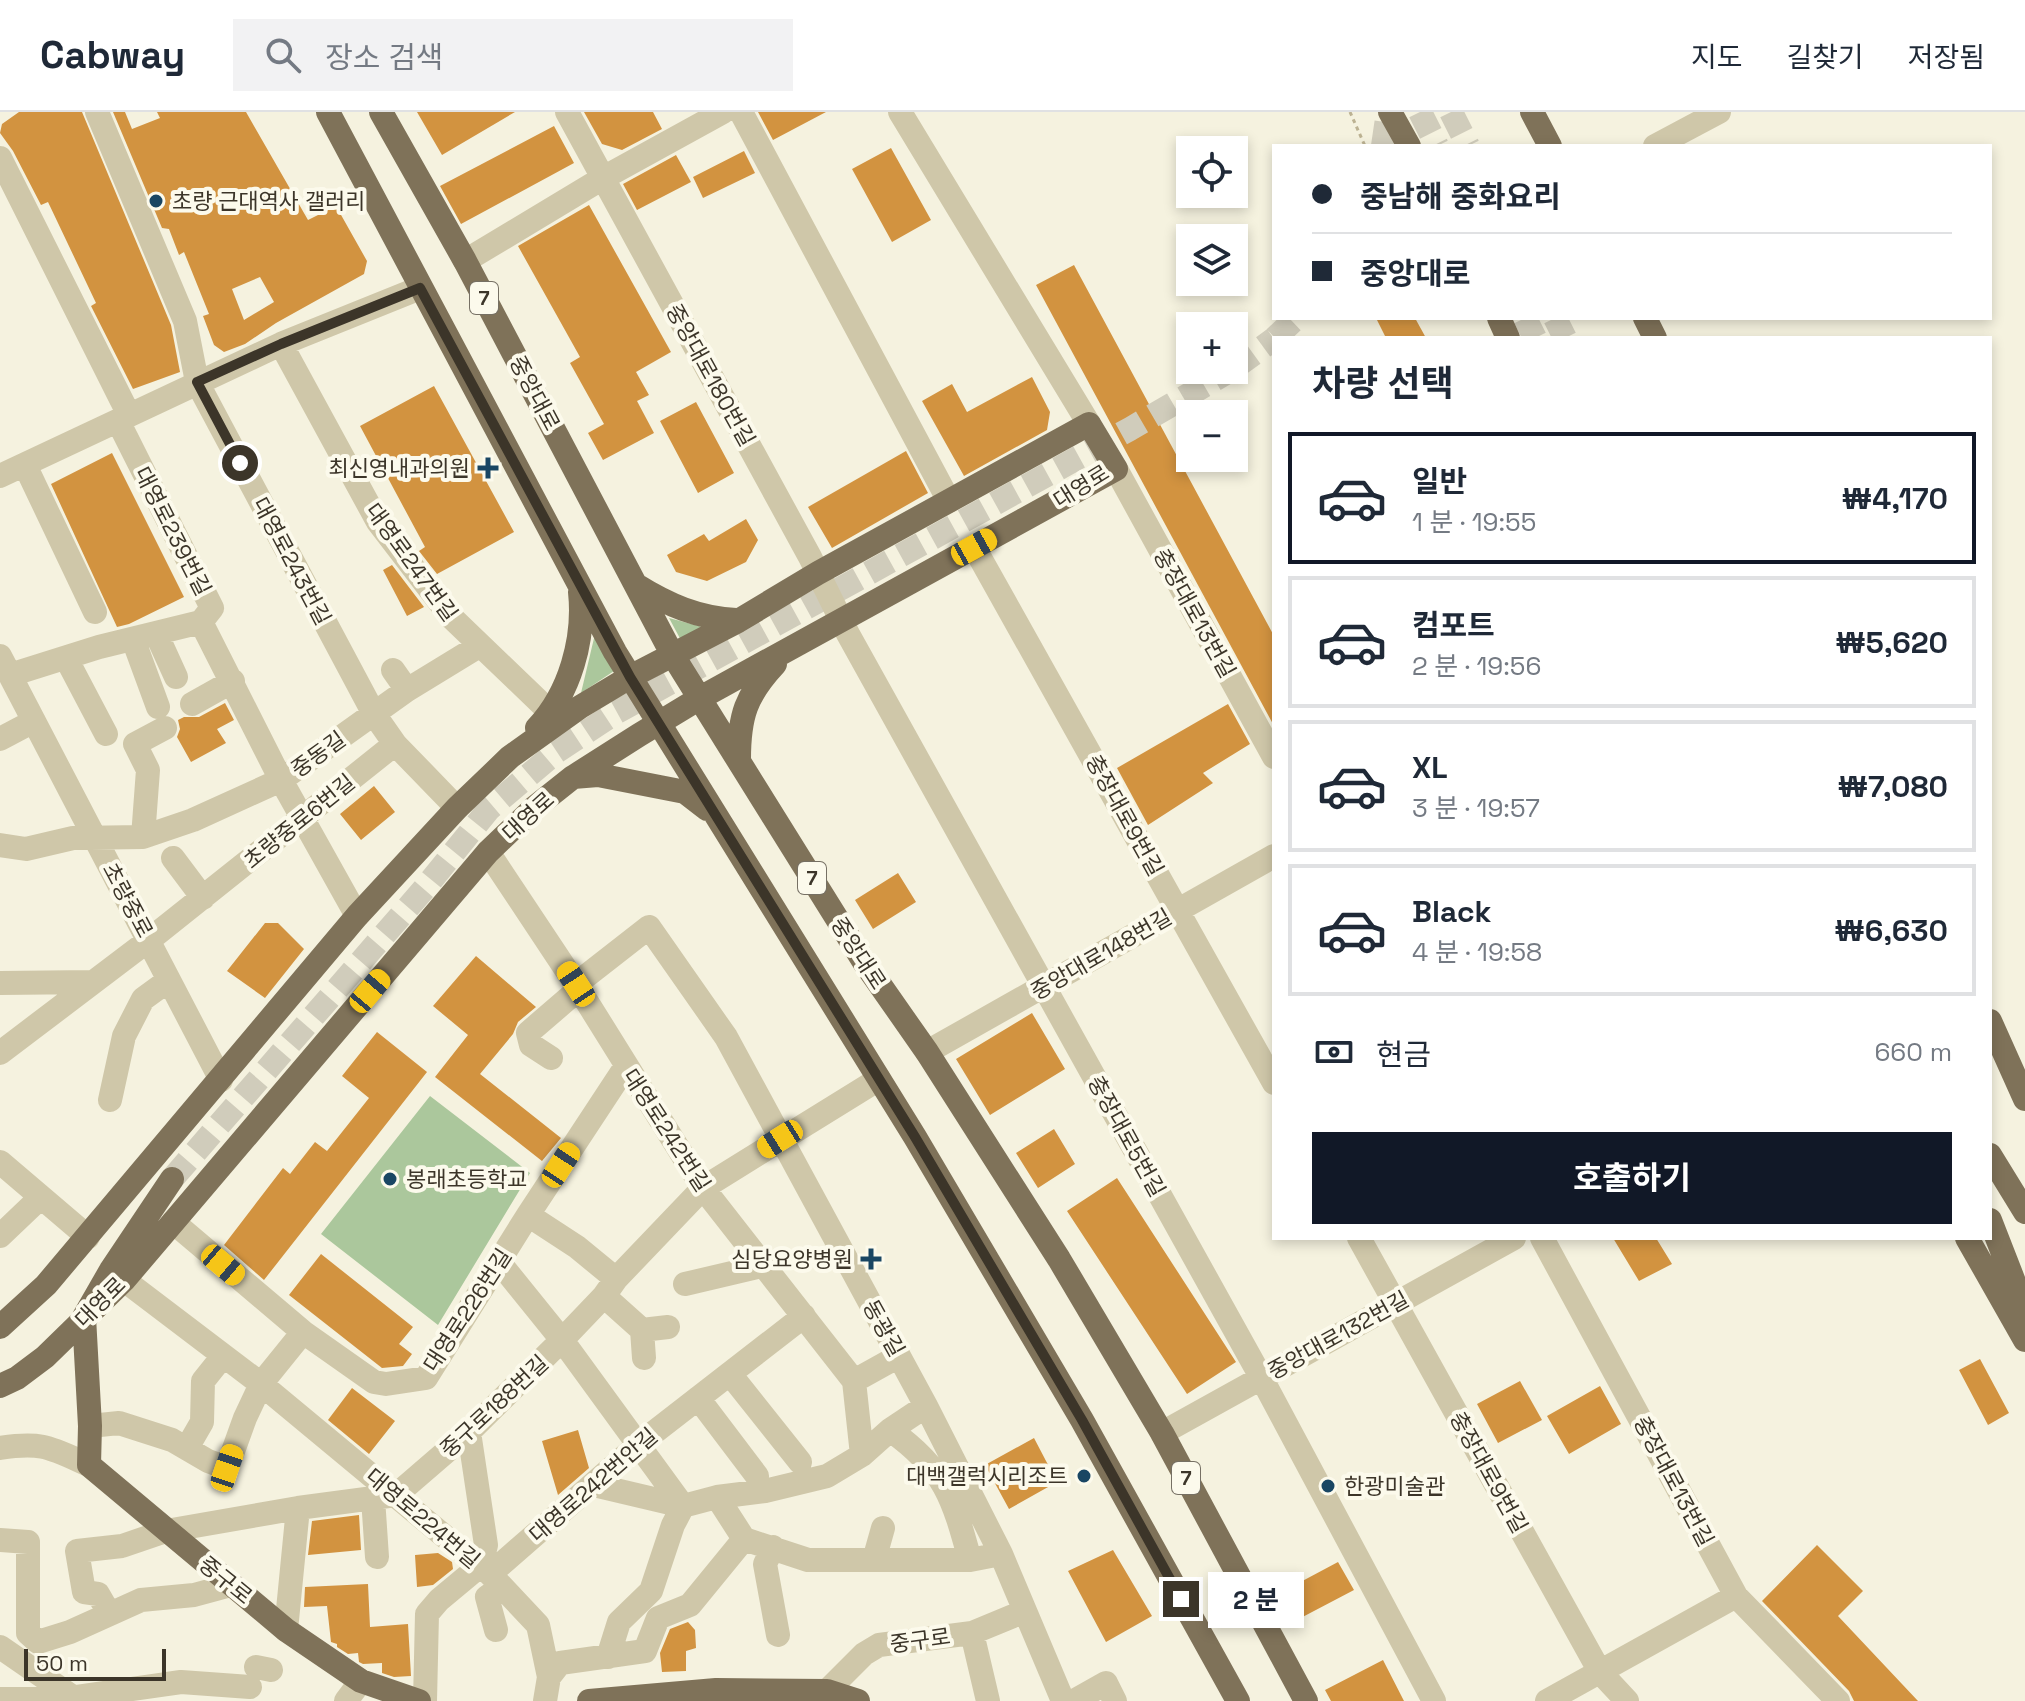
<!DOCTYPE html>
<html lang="ko">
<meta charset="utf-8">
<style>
body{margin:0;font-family:"Space Grotesk","Noto Sans KR",sans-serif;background:#f2f2f3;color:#1f2937;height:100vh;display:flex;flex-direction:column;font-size:30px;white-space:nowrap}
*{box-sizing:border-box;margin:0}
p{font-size:26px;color:#747a83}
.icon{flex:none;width:44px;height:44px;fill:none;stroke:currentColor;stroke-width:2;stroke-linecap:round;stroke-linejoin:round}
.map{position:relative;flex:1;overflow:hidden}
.details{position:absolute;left:1272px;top:224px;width:720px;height:904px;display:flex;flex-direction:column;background:#fff;border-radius:0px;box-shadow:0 4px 12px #0003}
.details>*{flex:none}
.guide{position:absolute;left:1272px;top:32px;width:720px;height:176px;border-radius:0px;box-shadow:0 4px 12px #0003;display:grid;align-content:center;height:176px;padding:0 40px;background:#fff}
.tools{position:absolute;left:1176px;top:24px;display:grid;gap:16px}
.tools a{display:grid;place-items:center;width:72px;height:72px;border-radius:0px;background:#fff;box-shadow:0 4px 12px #0003;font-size:40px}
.scale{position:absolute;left:24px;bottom:20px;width:142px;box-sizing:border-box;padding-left:8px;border:4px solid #3c3529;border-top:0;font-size:22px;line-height:28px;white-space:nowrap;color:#3c3529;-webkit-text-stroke:6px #fcfaec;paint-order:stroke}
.end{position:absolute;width:36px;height:36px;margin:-18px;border:10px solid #3c3529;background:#fff;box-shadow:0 0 0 4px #fff}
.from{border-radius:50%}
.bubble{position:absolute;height:56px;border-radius:0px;background:#fff;box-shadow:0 4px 12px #0003;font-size:26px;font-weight:700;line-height:56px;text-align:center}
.car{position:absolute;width:24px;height:48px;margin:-24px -12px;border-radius:10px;box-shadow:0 0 6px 2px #0007;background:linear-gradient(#f5c518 24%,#345 0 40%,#f5c518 0 76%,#345 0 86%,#f5c518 0)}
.guide b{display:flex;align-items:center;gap:28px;height:76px;font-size:30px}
.guide b+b{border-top:2px solid #e0e1e3}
.guide i{width:20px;height:20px;background:#1f2937}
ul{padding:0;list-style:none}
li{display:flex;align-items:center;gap:24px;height:132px;margin:0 16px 12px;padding:0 24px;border:4px solid #e0e1e3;border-radius:0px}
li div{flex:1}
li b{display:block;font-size:30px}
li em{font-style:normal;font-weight:700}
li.active{border-color:#111827}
li>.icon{width:72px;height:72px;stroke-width:1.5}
h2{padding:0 40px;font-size:36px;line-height:96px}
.pay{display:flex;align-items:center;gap:20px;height:88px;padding:0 40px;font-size:30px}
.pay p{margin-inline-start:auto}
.primary-button{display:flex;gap:16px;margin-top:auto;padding:16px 40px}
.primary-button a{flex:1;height:92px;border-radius:0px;background:#111827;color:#fff;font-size:32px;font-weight:700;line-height:92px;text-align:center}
header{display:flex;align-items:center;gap:48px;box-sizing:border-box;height:112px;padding:0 40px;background:#fff;border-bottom:2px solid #e0e1e3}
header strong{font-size:38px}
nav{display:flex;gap:44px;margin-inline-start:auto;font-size:28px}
.search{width:560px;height:72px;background:#f2f2f3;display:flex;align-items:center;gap:20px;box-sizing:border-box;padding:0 28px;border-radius:0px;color:#747a83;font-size:30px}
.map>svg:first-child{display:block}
.green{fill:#abc79c}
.building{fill:#d29340;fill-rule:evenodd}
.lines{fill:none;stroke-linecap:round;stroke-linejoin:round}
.major-tunnel{stroke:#d0ccbb;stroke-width:24;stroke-dasharray:24 12;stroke-linecap:butt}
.path{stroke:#bcb292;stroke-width:3;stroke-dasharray:4 4;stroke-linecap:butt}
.minor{stroke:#cfc7a9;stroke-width:24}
.major{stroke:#7f7259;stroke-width:24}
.route{stroke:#3c3529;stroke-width:10}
.poi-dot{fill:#194663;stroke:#fcfaec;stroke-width:3}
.labels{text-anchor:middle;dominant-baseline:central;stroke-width:8;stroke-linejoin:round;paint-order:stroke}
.shield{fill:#fcfaec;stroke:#767064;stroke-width:2}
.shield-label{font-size:20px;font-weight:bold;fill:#3c3529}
.poi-label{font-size:22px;fill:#3c3529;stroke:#fcfaec;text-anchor:start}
.street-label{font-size:22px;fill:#3c3529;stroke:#fcfaec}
</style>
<header>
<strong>Cabway</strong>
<div class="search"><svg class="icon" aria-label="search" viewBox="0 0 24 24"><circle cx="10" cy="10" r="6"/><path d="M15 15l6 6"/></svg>장소 검색</div>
<nav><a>지도</a><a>길찾기</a><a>저장됨</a></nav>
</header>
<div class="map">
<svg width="2025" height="1589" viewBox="0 0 2025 1589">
<rect width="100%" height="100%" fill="#f5f2df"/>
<path class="green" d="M669,506L710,517L683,532Z
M595,522L614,559L581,581Z
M430,984L530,1061L438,1213L321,1122Z"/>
<path class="building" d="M19,0H82L171,213L180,260L133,277L91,194L96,191L48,90L41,93L13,39L0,21L2,12Z
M113,0H125L132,17L160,6L157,0H246L308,108L336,94L367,149L364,162L276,211L245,232L224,240L214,233L203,204L209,202L184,140L179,143L169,117L162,116ZM260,165L274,190L244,208L232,177Z
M417,0H515L442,43Z
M584,0H653L662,17L622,38L602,32Z
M758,0H826L773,28Z
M554,14L574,51L461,112L440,74Z
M891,36L931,108L892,130L852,57Z
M744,39L755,61L703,86L693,65Z
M676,43L691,70L637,98L623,72Z
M589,93L671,240L636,260L649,283L637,289L654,321L603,348L588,321L604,312L570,251L580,245L518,134Z
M1074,153L1274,524V614L1036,173Z
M1376,206H1415L1426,226H1386Z
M1032,265L1050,300L1047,318L964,364L922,289L952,272L967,300Z
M434,274L514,420L437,462L419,439L425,435L360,314Z
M696,290L734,361L698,381L660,309Z
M906,339L928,381L832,436L808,395Z
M112,341L184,485L129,512L117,515L51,372Z
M746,407L758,428L746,450L707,469L676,460L667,443L704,422L709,429Z
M392,453L424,495L407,504L383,458Z
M225,591L234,608L217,617L226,631L191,650L177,625L180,617L178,608L184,605H199Z
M1228,592L1250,632L1203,661L1213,671L1148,713L1117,656Z
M374,674L395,700L361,728L340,702Z
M898,761L916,790L873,817L855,788Z
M265,811H278L304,837L265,886L227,859Z
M476,844L536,895L518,910L513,922L480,962L561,1026L542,1049L435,965L468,923L433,894Z
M1032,901L1065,957L990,1003L956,947Z
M377,920L427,960L264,1168L224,1133L283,1056L290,1062L315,1030L327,1039L369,986L342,964Z
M1054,1017L1075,1052L1038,1076L1016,1041Z
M1117,1066L1236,1250L1187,1282L1067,1099Z
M1613,1126H1656L1672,1152L1639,1169Z
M321,1142L413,1215L399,1232L412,1242L403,1254L382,1256L289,1183Z
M1980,1247L2009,1301L1988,1313L1959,1258Z
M1520,1269L1542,1308L1498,1331L1477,1292Z
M1600,1274L1621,1312L1569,1342L1547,1304Z
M352,1276L395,1309L369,1342L328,1308Z
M578,1318L589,1356L558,1383L542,1329Z
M1034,1326L1057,1370L1009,1397L985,1353Z
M359,1403L361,1438L308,1443L312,1409Z
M1817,1433L1863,1479L1838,1504L1918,1589H1854L1849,1579L1762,1489Z
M1113,1438L1152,1504L1106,1530L1068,1459Z
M438,1441L452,1450L453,1457L433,1473L417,1475L415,1443Z
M1338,1450L1354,1478L1293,1510L1278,1482Z
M368,1472L370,1515L408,1512L411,1564L394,1565L382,1561V1551L363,1552L359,1550L358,1541L348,1542L337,1535V1532L331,1530L327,1494L304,1495L305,1475Z
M688,1510L695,1518L696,1536L686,1539V1559L662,1560L660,1541L670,1517Z
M1383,1548L1404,1589H1331L1325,1578Z"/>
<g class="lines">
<path class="major-tunnel" d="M1420,0L1437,34
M1451,0L1468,34
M1383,34L1388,0
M1525,206L1535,226
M1555,206L1565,226
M1275,226L1296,206
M1234,256L1274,227
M172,1067L424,777L489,697L556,640L615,601L1130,317L1231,258"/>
<path class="path" d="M1350,0L1365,34"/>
<path class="minor" d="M97,0L185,209L197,270L374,602L395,632L457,696
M567,0L810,445L848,522L1261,1265L1434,1589
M741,0L949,389
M900,0L1089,312
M1655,34L1719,0
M0,46L129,303
M465,149L603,66L723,0
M281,232L378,410L451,505L551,601
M118,309L212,496L201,510L281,668L357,804
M25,353L95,500
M1116,357L1274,645
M0,364L281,232L420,176
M974,435L1274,971
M156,521L176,565
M133,527L158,595
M0,544L221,968
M66,546L106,622
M393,558L407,578
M10,563L99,535L201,510
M192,592L233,569
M0,627L34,609
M143,725L148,658L135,632L165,616
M0,733L26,737L73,726L143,725L193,708L281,668L407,578L479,534
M488,740L579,877L703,1076L854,1269L862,1343
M173,746L203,786
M0,871L93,870
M576,872L649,815L726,925L926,1294L1001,1442L1063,1589
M927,940L1274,744
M0,941L149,828L395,632
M551,946L531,933L528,921L579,877
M110,988L124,924L143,887L169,868
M0,1050L88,1125
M528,1103L577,1135L616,1167
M173,1110L303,1220L374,1270L386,1272L426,1266L528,1103L626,954
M0,1124L41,1085
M1359,1126L1600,1560L1627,1589
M1542,1126L1736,1484L1838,1589
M499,1150L562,1228L683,1394
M124,1168L261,1272L490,1462L538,1513L549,1565
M685,1172L762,1154
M604,1184L642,1218L644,1246
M642,1218L668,1215
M730,1262L800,1350
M854,1269L899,1244
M698,1286L757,1364
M90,1314L119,1311L172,1328L208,1349L227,1356L245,1306L261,1272L303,1220
M890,1318C945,1357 953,1386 970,1448
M1162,1321L1514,1126
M0,1336C42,1329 51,1336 89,1353
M187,1336L202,1310L203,1269L223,1244
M594,1373L683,1394
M717,1385L744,1427
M373,1386L377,1445
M0,1428L28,1430V1521L38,1530L70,1520L141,1488L194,1483L231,1473
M773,1435L765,1452L778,1523
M874,1448L883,1416
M490,1462L639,1332L804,1204
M109,1501L98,1482L84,1480L77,1439L122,1434L166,1419L298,1396L396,1383L469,1320L562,1228L604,1184L616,1167L703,1076L879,967
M286,1518L298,1396
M496,1518L487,1485L501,1475
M972,1521L988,1589
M0,1535L74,1586
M608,1545L619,1510L651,1479L673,1413L683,1394L717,1385L765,1379L827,1364L862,1343L890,1318L926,1294
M256,1555L271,1558
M827,1579L864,1542L879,1533L972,1521L1025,1499
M0,1587H63L181,1570L250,1575
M346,1589L361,1569
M425,1589L427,1502L439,1488L481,1453L486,1433L469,1320
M545,1589L549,1565L560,1551L645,1539L658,1506L690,1493L744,1427L808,1448H970L1001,1442
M1074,1589L1106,1571L1115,1589
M1547,1589L1736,1484"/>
<path class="major" d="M328,0L615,540L915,1025L1082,1308L1238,1589
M381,0L465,149L672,542L864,850L927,940L1059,1147L1162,1321L1306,1589
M1390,0L1409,34
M1532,0L1550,34
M1499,206L1508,226
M1645,206L1655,226
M636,473C668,493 698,506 736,508
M537,616C570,581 585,527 580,480
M739,647C739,604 746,583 775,552
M573,665L598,663L685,680L707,697
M1990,909L2025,987
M1990,1043L2025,1100
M172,1067L111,1158L84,1205L90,1314L89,1353L286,1518L361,1569L419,1589
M1990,1108L2025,1198
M1967,1126L2025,1228
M0,1215L46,1173L357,804L457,696L510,645L580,595L630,565L738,509L818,461L1089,312L1116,357L700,586L639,623L573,665L534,696L488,740L124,1168L45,1245L17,1266L0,1274
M589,1589L716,1578L827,1579L858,1589"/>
</g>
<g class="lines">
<path class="route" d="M240,351L197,270L281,232L420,176L630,565L915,1025L1082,1308L1181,1487"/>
</g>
<g class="poi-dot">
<circle cx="156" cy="89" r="8"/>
<path d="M484 344h8v8h8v8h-8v8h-8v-8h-8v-8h8z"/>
<circle cx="390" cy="1067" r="8"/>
<path d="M867 1135h8v8h8v8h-8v8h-8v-8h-8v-8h8z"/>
<circle cx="1084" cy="1364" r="8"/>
<circle cx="1328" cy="1374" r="8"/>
</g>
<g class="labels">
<g class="shield">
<rect x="470" y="170" width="28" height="32" rx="6"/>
<rect x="798" y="750" width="28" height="32" rx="6"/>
<rect x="1172" y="1350" width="28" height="32" rx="6"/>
</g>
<g class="shield-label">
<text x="484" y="186">7</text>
<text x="812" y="766">7</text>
<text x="1186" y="1366">7</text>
</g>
<g class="poi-label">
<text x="172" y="89">초량 근대역사 갤러리</text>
<text x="470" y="356" text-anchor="end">최신영내과의원</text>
<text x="406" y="1067">봉래초등학교</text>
<text x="853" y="1147" text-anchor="end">심당요양병원</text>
<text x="1068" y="1364" text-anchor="end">대백갤럭시리조트</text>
<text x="1344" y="1374">한광미술관</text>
</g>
<g class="street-label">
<text transform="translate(711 263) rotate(61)">중앙대로180번길</text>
<text transform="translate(535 281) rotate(62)">중앙대로</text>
<text transform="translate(1081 374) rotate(-32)">대영로</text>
<text transform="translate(173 419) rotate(63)">대영로239번길</text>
<text transform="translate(292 449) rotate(62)">대영로243번길</text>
<text transform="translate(412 450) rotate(54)">대영로247번길</text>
<text transform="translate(1195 501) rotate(61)">충장대로13번길</text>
<text transform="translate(318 642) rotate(-36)">중동길</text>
<text transform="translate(1125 703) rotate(61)">충장대로9번길</text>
<text transform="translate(528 704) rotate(-42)">대영로</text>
<text transform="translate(299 709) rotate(-39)">초량중로6번길</text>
<text transform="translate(128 788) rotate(62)">초량중로</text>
<text transform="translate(859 841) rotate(57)">중앙대로</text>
<text transform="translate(1101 842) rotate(-30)">중앙대로148번길</text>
<text transform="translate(667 1018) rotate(57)">대영로242번길</text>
<text transform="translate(1127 1024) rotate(61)">충장대로5번길</text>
<text transform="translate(100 1190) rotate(-45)">대영로</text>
<text transform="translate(467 1198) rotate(-57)">대영로226번길</text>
<text transform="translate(884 1216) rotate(61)">동광길</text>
<text transform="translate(1338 1223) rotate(-29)">중앙대로132번길</text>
<text transform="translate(494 1294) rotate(-43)">중구로188번길</text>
<text transform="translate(1489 1360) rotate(61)">충장대로9번길</text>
<text transform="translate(1674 1369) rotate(62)">충장대로13번길</text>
<text transform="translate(593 1373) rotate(-41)">대영로242번안길</text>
<text transform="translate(423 1406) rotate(40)">대영로224번길</text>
<text transform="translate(226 1468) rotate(39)">중구로</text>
<text transform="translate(920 1528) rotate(-8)">중구로</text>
</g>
</g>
</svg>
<div class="tools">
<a><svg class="icon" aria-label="locate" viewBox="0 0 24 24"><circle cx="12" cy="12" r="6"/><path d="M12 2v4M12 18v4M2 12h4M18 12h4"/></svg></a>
<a><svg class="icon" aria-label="layers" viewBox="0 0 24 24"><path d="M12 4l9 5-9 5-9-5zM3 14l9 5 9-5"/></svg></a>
<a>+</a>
<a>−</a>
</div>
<div class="scale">50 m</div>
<i class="end from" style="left:240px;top:351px"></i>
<i class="end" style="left:1181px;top:1487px"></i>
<div class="bubble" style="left:1208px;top:1460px;width:96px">2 분</div>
<i class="car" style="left:974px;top:435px;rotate:61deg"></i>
<i class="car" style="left:576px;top:872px;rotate:327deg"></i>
<i class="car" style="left:370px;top:879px;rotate:40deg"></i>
<i class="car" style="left:780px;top:1027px;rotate:238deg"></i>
<i class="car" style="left:561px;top:1053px;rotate:33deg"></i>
<i class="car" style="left:223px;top:1153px;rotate:130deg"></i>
<i class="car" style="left:227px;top:1356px;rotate:19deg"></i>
<div class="guide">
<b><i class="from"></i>중남해 중화요리</b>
<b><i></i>중앙대로</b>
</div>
<section class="details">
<h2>차량 선택</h2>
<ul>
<li class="active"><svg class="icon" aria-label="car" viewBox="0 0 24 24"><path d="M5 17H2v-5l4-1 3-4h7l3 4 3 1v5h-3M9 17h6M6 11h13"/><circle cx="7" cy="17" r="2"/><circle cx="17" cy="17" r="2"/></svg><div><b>일반</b><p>1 분 · 19:55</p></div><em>₩4,170</em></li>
<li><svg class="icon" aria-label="car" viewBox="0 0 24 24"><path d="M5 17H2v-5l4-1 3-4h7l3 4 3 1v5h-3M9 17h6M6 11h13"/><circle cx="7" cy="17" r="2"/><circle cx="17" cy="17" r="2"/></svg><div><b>컴포트</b><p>2 분 · 19:56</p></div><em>₩5,620</em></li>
<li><svg class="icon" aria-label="car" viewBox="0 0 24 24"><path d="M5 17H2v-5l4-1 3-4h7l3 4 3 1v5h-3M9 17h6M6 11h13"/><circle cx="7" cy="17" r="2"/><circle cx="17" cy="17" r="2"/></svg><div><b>XL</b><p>3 분 · 19:57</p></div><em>₩7,080</em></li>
<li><svg class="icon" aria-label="car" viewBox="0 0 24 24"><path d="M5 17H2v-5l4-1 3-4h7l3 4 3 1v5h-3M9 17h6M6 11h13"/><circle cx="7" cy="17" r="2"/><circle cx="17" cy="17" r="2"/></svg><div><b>Black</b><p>4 분 · 19:58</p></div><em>₩6,630</em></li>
</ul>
<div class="pay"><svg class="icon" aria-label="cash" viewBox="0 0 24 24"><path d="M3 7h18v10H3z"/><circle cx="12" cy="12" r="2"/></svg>현금<p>660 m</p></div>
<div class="primary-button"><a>호출하기</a></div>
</section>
</div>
